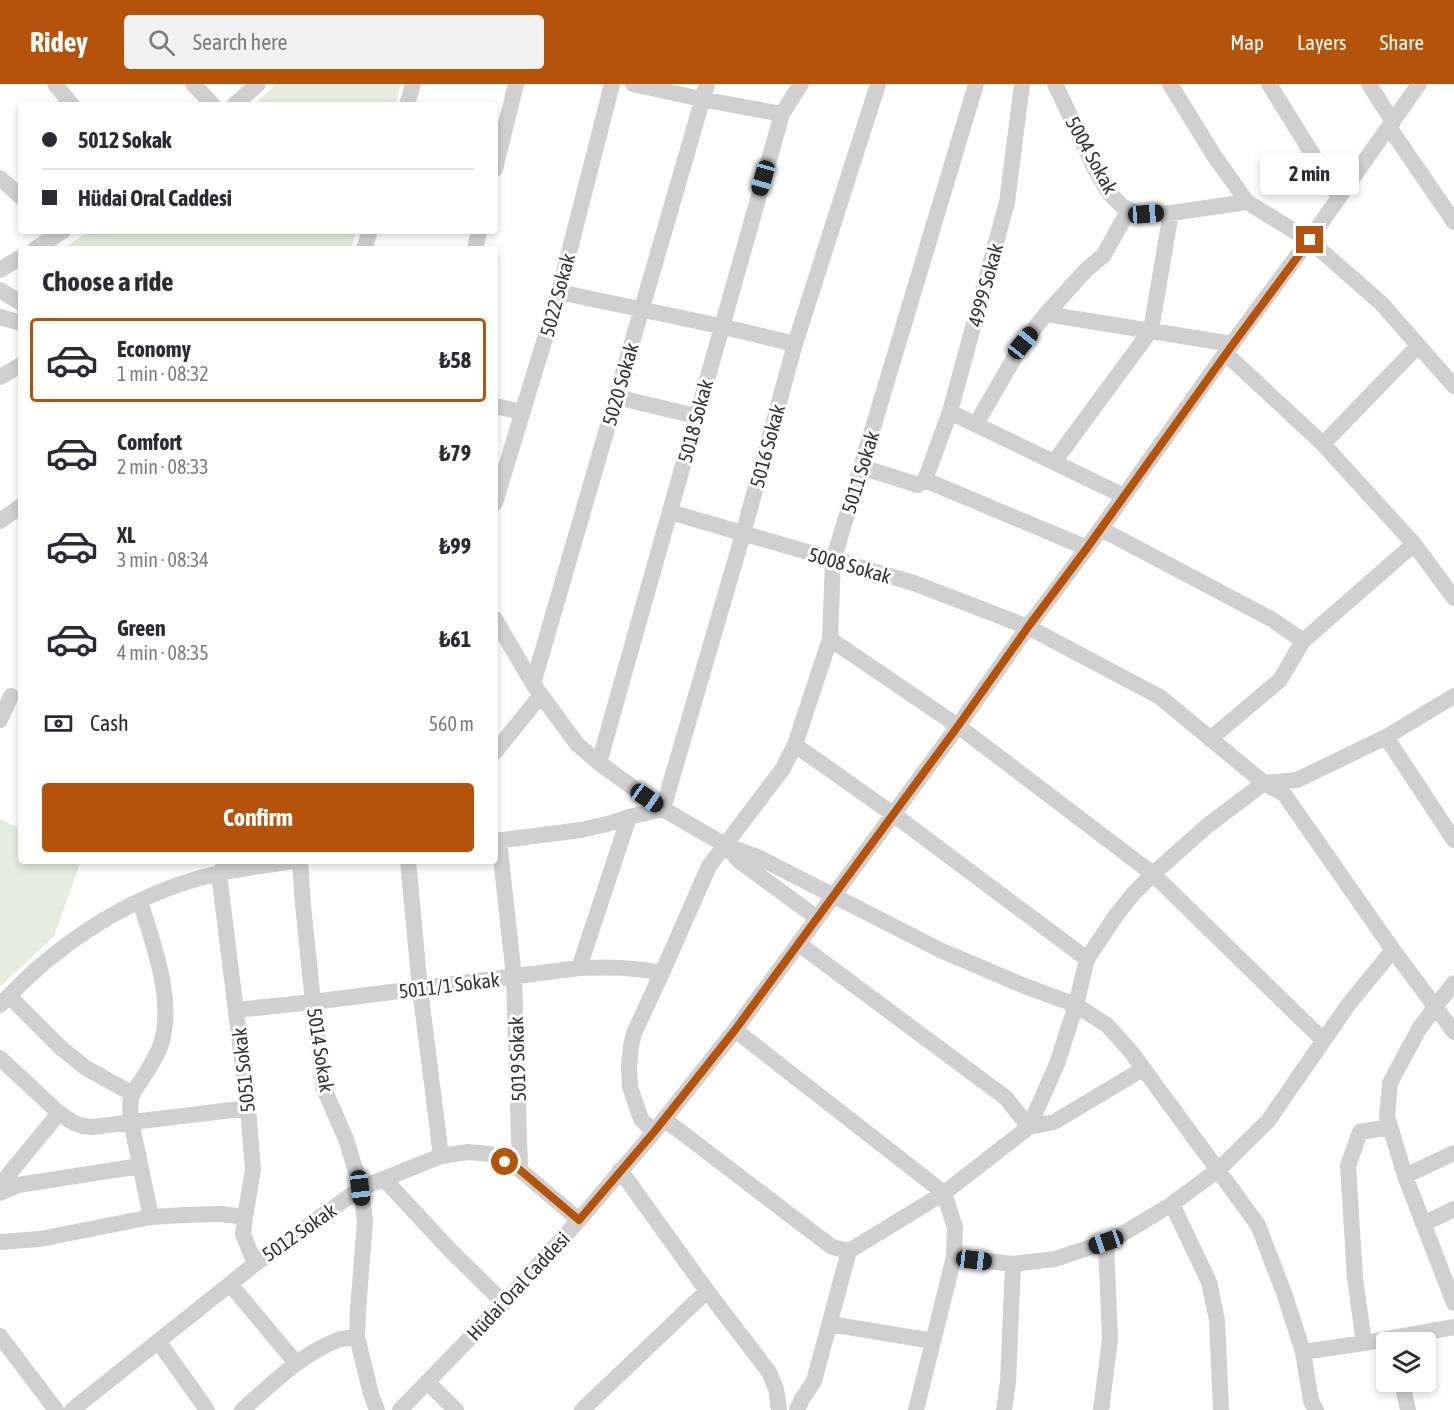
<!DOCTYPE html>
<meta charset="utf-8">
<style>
body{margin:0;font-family:"Asap Condensed",sans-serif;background:#f2f2f3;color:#2b2b33;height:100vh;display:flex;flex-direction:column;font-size:22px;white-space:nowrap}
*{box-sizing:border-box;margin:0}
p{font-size:20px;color:#7c7c81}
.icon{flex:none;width:33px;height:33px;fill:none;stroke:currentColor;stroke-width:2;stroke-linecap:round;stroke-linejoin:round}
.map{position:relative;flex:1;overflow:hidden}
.drawer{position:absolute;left:18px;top:162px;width:480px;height:618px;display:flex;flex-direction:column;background:#fff;border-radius:6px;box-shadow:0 3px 9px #0003}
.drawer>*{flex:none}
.hud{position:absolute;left:18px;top:18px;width:480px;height:132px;border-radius:6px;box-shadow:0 3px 9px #0003;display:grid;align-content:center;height:132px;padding:0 24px;background:#fff}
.fabs{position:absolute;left:1376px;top:1248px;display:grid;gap:12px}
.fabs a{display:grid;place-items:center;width:60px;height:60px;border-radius:6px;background:#fff;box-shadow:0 3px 9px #0003;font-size:30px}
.end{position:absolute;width:27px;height:27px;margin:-14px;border:8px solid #b45309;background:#fff;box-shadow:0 0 0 3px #fff}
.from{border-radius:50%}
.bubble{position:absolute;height:42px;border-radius:6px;background:#fff;box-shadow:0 3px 9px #0003;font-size:20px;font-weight:700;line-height:42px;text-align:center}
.car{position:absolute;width:18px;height:36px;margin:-18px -9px;border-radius:8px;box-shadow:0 0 4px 2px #0007;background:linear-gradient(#222 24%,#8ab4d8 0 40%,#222 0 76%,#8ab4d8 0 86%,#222 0)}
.hud b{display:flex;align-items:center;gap:21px;height:57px;font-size:22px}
.hud b+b{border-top:2px solid #e1e1e2}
.hud i{width:15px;height:15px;background:#2b2b33}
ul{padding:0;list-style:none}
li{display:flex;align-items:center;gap:18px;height:84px;margin:0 12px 9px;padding:0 12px;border:3px solid transparent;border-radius:6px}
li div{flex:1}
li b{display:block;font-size:22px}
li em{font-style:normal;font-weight:700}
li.selected{border-color:#b45309}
li>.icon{width:54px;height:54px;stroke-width:1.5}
h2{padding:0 24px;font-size:27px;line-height:72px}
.pay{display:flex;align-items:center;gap:15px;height:66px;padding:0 24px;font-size:22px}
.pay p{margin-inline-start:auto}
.button{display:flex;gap:12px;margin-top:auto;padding:12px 24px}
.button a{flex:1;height:69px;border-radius:6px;background:#b45309;color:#fff;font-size:24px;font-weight:700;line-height:69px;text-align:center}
header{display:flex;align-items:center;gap:36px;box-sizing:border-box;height:84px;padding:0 30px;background:#b45309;color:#fff}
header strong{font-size:28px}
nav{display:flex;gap:33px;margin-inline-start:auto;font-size:21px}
.search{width:420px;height:54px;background:#f2f2f3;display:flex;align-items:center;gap:15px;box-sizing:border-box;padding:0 21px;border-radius:6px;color:#7c7c81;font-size:22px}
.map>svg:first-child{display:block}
.green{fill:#e6ecdf}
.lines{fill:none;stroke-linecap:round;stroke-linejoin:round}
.minor{stroke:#d0d0d0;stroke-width:16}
.route{stroke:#b45309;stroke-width:8}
.labels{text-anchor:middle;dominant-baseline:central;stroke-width:6;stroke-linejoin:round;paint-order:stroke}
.street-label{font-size:20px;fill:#333;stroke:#fff}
</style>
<header>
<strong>Ridey</strong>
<div class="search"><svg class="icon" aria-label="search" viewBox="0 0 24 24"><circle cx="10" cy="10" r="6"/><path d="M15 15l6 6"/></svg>Search here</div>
<nav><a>Map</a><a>Layers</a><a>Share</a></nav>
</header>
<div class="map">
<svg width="1454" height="1326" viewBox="0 0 1454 1326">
<rect width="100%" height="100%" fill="#fff"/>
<path class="green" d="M276,0H401L395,21H254Z
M89,147H356L351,165H63Z
M0,735L21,745V777H81L54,852L0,903Z"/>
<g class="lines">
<path class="minor" d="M55,0L72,21
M193,0L213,21
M633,0L701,15L782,30
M1055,0L1095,85L1109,109L1122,122L1129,126L1138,130H1146L1171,129L1247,118L1309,156L1381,219L1454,302
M1170,0L1213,70L1247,118
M1269,0L1339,113
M1369,0L1393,38
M234,21L258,0
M407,21L413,0
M1389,43L1454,138
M495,85L516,0
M0,94L21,113
M35,165L63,147
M364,165L370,147
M475,165L479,147
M0,186L21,173
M0,206L21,219
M559,208L720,242L795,260
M1046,230L1232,260
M0,233L21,239
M1226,270L1323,360L1414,460L1454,514
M0,293L21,281
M616,313L696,332
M495,322L523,328
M950,328L1124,412
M976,340L1023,259L1046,230L1087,185L1103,172L1129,126
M1323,360L1418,262
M1054,378L1151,246L1171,129
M861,383L918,401L925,396L1087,464
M925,396L950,328L1007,118L1022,0
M495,419L559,208L612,0
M670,428L914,499L1028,543L1160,613L1264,699L1284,710L1393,866L1454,948
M0,437L21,422
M1101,445L1273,536L1303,557
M495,535L533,600L577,660L599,679L663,725L725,761L760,774L940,866L1022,901L1076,921L1107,941L1132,969L1258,1141L1284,1209L1303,1268L1311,1317L1316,1326
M830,555L958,642L1153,790L1323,956
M533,600L707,0
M0,636L11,612
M1386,653L1454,756
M1210,655L1280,596L1303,557L1414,460
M795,661L893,730L1087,875
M495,668L541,611
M599,679C660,463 719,246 782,30L801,0
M499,756L514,893L520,1086
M495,757L581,746L607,740L629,733L663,725L743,450L795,260L878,0
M728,764L738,776L817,834
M227,777L219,790L248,1024L253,1086L245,1133L243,1150L255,1180
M300,777L303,821L313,918L324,1005L346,1055L361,1104L365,1137L358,1226L357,1253L371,1310L377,1326
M408,777L420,905L441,1072
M140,817C153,860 176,918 160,963C154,979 143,993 134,1007C129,1017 130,1026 131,1037L151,1133
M799,860L1006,1014L1029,1043L1054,1038L1143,985
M579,884L629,733
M1454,899L1435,923L1419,945L1390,999L1387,1032L1405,1092L1454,1219
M9,912L60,963L86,984L133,1010
M0,921C16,905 32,888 50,874C99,834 158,802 220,789C244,784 269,781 293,777
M236,926L313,918L579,884C610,883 632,883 662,889
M735,946L944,1109L955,1144L954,1173L916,1326
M0,974L59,1029L74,1039L83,1042L92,1043L248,1024
M664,1035L832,1163L849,1167L814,1297L802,1315L797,1326
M654,1048L641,1035L630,1003L629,983L631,962L634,949L662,889L709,782L782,686L795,661L830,555L833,477L976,0
M620,1086L707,1207L769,1288L776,1305L779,1326
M1405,1092L1454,1069
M384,1095L450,1166L504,1219
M0,1101L59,1029
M0,1109L18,1101L140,1082
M1172,1120L1209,1198L1217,1236L1221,1326
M1423,1140L1454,1125
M0,1158L40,1155L151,1133L183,1131L221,1130L245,1133
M849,1167L944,1109L1029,1043L1057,980L1076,921L1087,875L1117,830L1134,809L1153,790L1207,742L1264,699L1297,696L1386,653L1454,612
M954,1173L1013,1180L1055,1175L1106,1158L1124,1149L1172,1120L1218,1086L1268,1037L1348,921L1393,866
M230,1200L296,1279
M830,1240L933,1257
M0,1252L56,1326
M158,1257L207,1326
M1364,1259L1355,1194L1348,1082L1360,1048L1390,1043
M1303,1268L1364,1259L1454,1243
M427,1298L456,1326
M1402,1298L1408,1326
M72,1326L255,1180L361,1104L441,1072L468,1068L490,1070L520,1086L579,1136
M242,1326C272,1300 301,1270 338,1256C344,1254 351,1254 357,1253
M400,1326L504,1219L579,1136L654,1048L735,946L958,642L1028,543L1087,464L1232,260L1309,156L1419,0
M582,1326L707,1207
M1004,1326L1008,1298L1013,1180
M1101,1326L1110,1255L1106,1158"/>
</g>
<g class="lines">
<path class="route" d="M505,1078L520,1086L579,1136L654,1048L735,946L958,642L1028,543L1087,464L1233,260L1310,156"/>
</g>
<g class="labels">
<g class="street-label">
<text transform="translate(1092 71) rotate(61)">5004 Sokak</text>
<text transform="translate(985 201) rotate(-75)">4999 Sokak</text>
<text transform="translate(557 211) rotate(-75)">5022 Sokak</text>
<text transform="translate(620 300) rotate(-74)">5020 Sokak</text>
<text transform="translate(695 337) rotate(-75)">5018 Sokak</text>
<text transform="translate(767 362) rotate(-75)">5016 Sokak</text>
<text transform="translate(860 388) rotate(-73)">5011 Sokak</text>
<text transform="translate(850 481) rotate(16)">5008 Sokak</text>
<text transform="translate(449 901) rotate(-7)">5011/1 Sokak</text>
<text transform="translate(321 966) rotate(81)">5014 Sokak</text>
<text transform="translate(517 975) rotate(-92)">5019 Sokak</text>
<text transform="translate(243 986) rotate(-96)">5051 Sokak</text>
<text transform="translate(299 1148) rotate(-35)">5012 Sokak</text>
<text transform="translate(518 1202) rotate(-47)">Hüdai Oral Caddesi</text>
</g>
</g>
</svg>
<div class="fabs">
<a><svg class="icon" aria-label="layers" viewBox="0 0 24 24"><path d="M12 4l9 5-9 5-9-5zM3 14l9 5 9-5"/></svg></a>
</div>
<i class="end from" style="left:505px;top:1078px"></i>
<i class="end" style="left:1310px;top:156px"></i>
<div class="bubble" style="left:1260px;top:69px;width:99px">2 min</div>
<i class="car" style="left:763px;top:94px;rotate:196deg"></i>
<i class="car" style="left:1146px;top:130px;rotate:86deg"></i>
<i class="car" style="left:1023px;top:259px;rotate:39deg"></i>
<i class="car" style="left:647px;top:714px;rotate:125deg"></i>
<i class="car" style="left:360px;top:1104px;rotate:173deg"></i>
<i class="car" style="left:1106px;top:1158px;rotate:251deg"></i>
<i class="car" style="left:974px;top:1176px;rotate:97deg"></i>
<div class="hud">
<b><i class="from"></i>5012 Sokak</b>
<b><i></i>Hüdai Oral Caddesi</b>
</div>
<section class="drawer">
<h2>Choose a ride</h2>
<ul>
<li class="selected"><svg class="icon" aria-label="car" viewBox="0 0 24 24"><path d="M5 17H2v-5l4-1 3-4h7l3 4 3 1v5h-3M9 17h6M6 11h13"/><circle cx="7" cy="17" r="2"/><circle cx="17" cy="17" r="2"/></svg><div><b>Economy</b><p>1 min · 08:32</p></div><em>₺58</em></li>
<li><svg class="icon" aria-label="car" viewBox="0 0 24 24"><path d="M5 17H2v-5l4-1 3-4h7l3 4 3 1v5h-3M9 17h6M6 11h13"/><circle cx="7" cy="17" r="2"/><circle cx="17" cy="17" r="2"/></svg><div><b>Comfort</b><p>2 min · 08:33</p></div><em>₺79</em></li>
<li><svg class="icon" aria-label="car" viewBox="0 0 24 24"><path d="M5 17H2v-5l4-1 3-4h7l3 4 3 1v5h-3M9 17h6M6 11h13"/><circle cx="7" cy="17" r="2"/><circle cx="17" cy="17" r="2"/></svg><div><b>XL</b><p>3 min · 08:34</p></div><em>₺99</em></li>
<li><svg class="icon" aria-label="car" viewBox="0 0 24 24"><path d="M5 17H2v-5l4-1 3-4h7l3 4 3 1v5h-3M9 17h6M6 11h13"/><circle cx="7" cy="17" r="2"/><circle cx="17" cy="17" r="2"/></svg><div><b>Green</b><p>4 min · 08:35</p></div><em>₺61</em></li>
</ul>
<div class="pay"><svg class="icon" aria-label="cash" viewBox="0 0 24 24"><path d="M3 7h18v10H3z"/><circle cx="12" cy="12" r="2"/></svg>Cash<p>560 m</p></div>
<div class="button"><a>Confirm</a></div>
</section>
</div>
